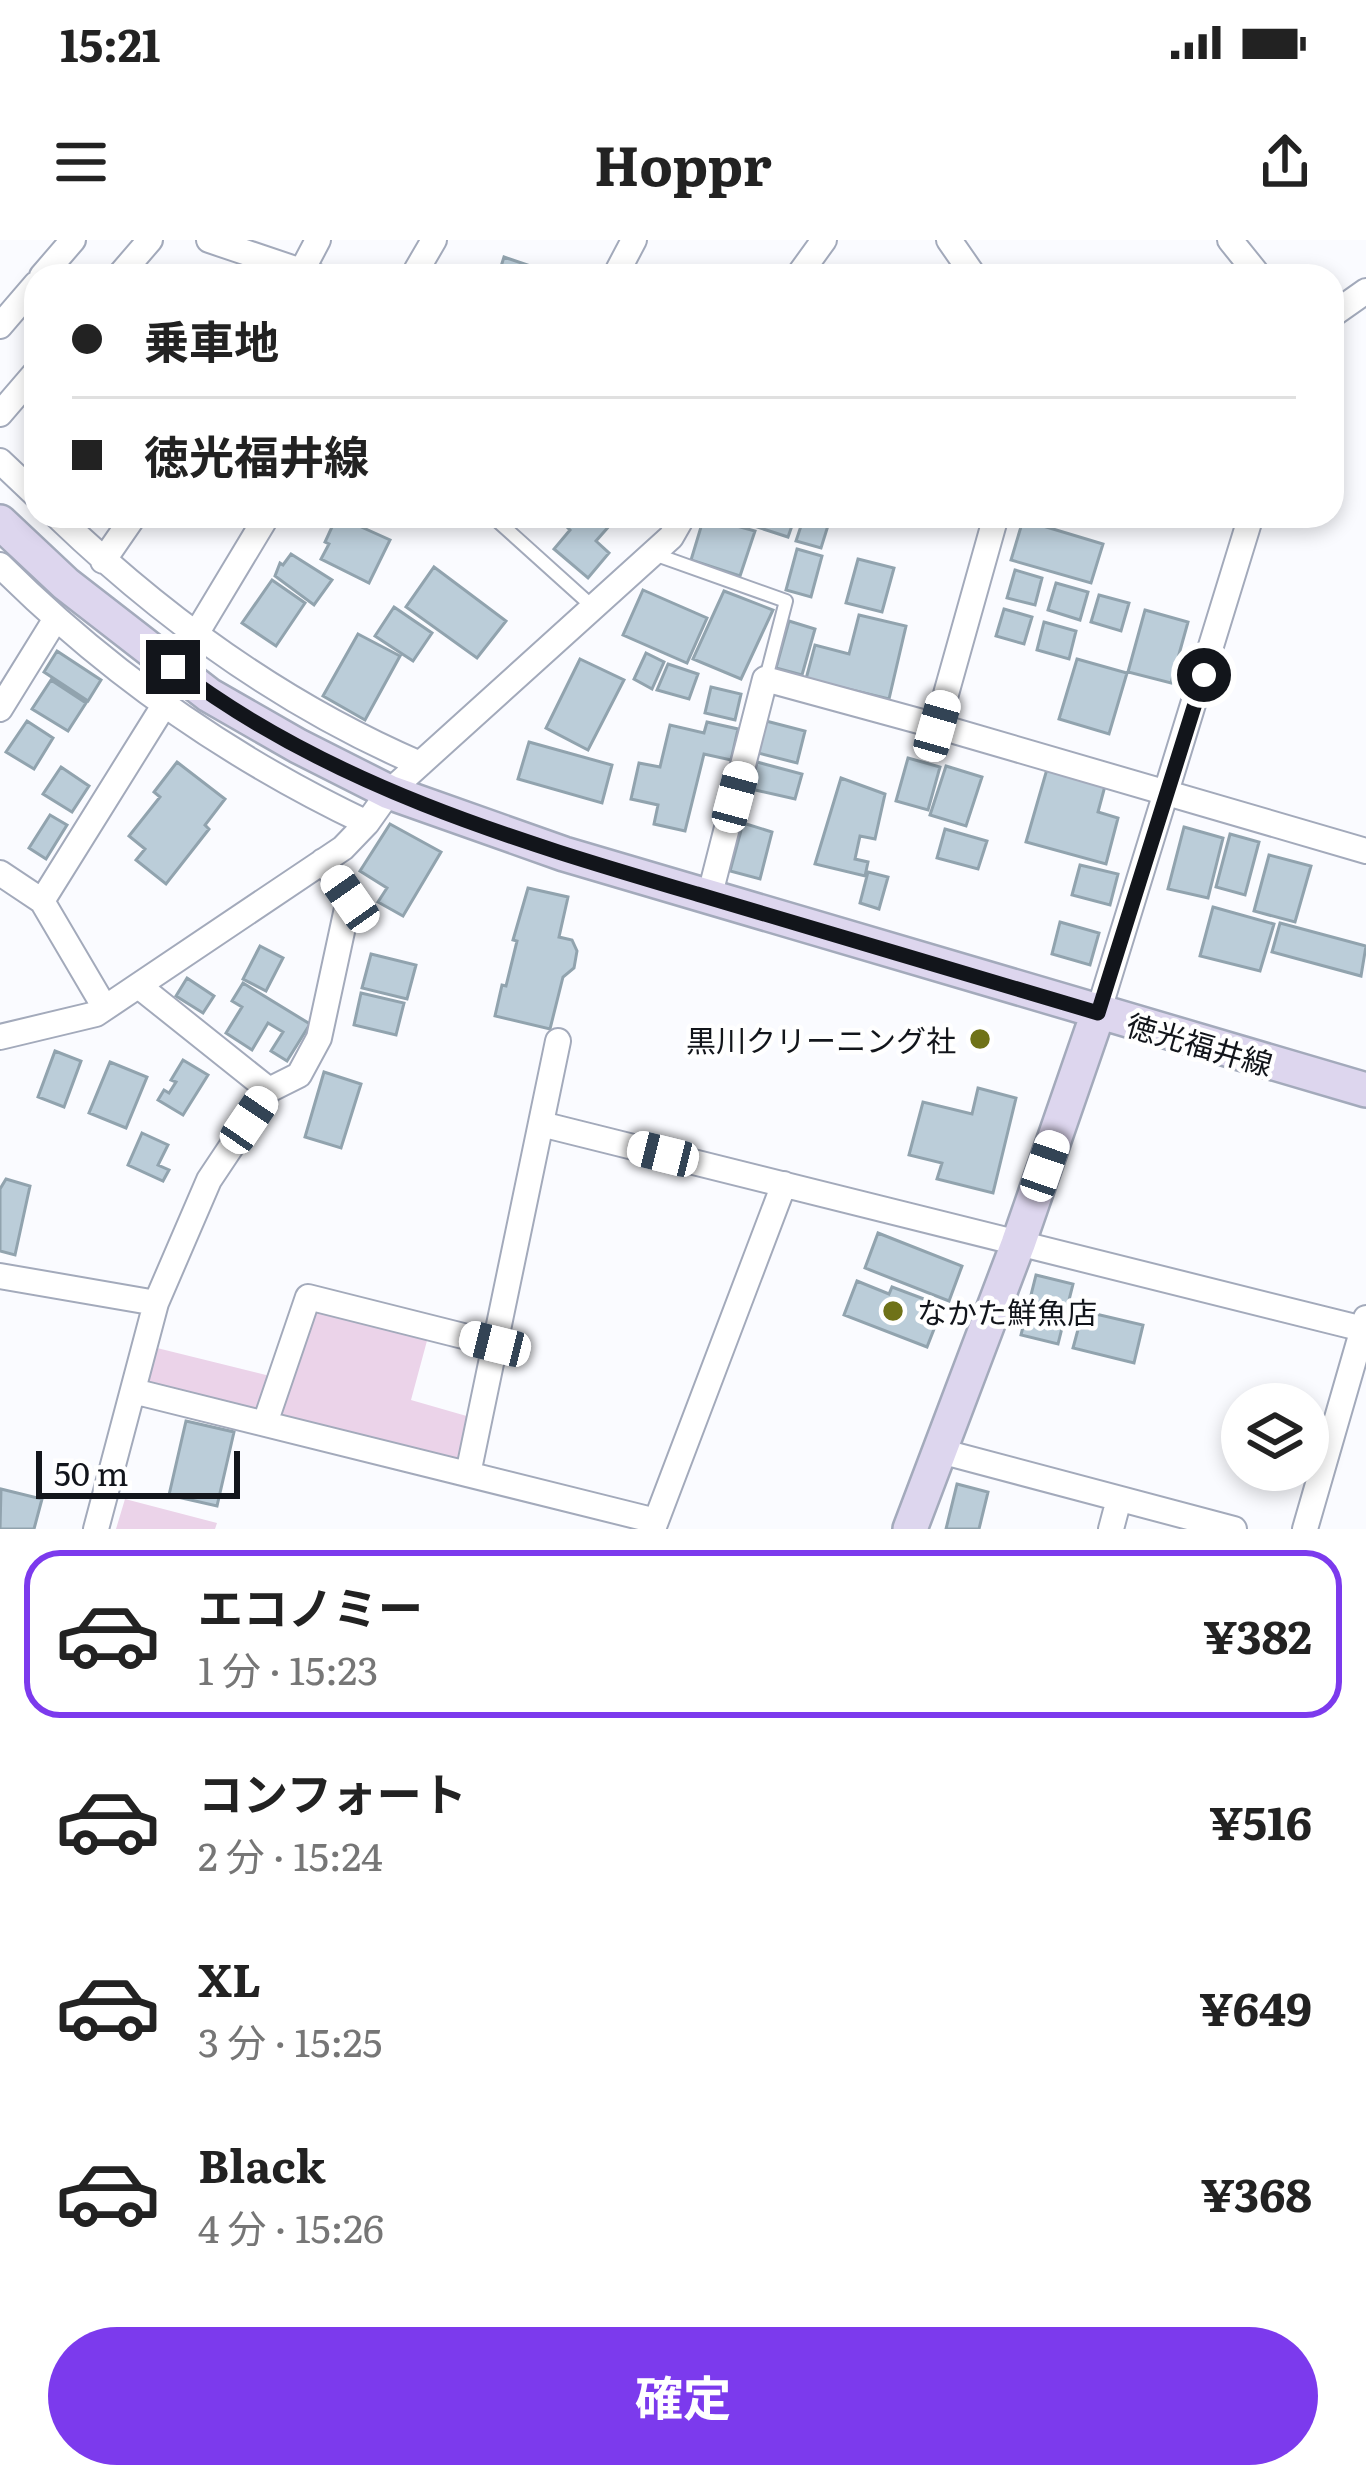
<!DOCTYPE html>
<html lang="ja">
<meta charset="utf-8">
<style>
body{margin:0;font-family:Literata,"Noto Sans JP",serif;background:#f2f2f2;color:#222;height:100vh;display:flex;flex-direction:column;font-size:45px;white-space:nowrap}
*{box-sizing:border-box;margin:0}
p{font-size:39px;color:#767676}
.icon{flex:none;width:66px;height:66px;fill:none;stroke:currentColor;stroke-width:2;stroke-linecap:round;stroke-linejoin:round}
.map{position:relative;height:1289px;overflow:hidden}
.drawer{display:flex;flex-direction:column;background:#fff;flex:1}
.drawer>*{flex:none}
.top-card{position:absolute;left:24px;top:24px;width:1320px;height:264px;border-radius:36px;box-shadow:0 6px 18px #0003;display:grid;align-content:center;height:264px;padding:0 48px;background:#fff}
.buttons{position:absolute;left:1221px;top:1143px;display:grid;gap:24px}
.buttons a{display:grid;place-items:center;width:108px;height:108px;border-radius:50%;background:#fff;box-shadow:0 6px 18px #0003;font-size:60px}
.scale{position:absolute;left:36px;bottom:30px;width:204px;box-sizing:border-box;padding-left:12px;border:6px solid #12151b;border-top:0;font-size:33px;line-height:42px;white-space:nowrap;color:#12151b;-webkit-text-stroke:9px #fff;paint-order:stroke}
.end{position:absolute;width:54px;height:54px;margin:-27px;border:15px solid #12151b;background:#fff;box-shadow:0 0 0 6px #fff}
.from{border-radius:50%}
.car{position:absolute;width:36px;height:72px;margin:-36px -18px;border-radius:15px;box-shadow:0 0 9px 3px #0007;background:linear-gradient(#fff 24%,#345 0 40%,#fff 0 76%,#345 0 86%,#fff 0)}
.top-card b{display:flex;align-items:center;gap:42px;height:114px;font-size:45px}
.top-card b+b{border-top:3px solid #e0e0e0}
.top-card i{width:30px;height:30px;background:#222}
ul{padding:21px 0 0;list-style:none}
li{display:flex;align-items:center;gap:36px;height:168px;margin:0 24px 18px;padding:0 24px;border:6px solid transparent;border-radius:36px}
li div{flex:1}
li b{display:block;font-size:45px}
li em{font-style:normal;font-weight:700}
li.on{border-color:#7c3aed}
li>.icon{width:108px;height:108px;stroke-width:1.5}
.button{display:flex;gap:24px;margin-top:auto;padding:24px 48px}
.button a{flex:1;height:138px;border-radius:72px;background:#7c3aed;color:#fff;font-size:48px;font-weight:700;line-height:138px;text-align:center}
.status{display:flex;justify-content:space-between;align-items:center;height:84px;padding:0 60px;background:#fff;direction:ltr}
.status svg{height:33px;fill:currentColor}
header{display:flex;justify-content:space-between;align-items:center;height:156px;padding:0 48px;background:#fff;font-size:54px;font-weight:700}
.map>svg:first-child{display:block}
.green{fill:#ebd3e9}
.building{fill:#bbcdd9;stroke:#91a3ae;stroke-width:3}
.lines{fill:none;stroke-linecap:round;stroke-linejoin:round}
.lane-casing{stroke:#a3aabb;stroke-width:16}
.street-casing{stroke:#a3aabb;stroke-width:28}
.secondary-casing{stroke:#a3aabb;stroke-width:38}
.lane{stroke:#fff;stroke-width:12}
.street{stroke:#fff;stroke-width:24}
.secondary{stroke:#ddd6ee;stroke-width:33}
.route{stroke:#12151b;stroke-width:15}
.poi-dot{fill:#6f7218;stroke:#fff;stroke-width:4.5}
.labels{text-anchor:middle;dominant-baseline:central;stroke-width:9;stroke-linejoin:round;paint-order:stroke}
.poi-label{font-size:30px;fill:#12151b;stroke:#fff;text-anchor:end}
.street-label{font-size:30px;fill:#12151b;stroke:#fff}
</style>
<div class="status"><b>15:21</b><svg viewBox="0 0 49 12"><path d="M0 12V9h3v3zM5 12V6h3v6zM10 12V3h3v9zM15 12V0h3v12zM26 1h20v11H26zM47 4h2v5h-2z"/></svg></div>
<header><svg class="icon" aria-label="menu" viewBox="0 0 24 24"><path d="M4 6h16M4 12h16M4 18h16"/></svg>Hoppr<svg class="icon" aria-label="share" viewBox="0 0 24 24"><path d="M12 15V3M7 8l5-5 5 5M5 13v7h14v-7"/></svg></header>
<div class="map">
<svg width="1366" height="1289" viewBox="0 0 1366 1289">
<rect width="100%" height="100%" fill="#fafbff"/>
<path class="green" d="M316,1066L428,1097L411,1160L470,1177L459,1221L279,1175Z
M157,1108L274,1137L262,1170L147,1141Z
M125,1259L217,1283L215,1289H116Z"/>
<path class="building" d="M504,17L545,31L543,36H498Z
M337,276L390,300L369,343L321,319L329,304L325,302Z
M573,276H618L596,301L609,313L588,338L554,309L570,290L565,285Z
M754,276H831L821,308L796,301L802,283L794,280L788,297L751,285Z
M704,277L755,291L740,336L691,320Z
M1023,280L1103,304L1091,343L1011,320Z
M797,309L822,316L811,357L786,350Z
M291,314L332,340L314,365L275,336L280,323L283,325Z
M858,319L894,328L882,372L846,363Z
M434,327L506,381L477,418L406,367Z
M1015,330L1042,338L1035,365L1007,358Z
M272,340L305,363L276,406L242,383Z
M1056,343L1088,352L1080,380L1048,370Z
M643,350L707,378L687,423L623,395Z
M724,351L773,370L741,439L693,419Z
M1099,355L1129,363L1121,391L1091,382Z
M394,367L432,393L413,421L375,396Z
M1004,369L1032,377L1024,404L996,396Z
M1145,370L1188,382L1171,443L1128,432Z
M859,375L906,386L889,459L806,439L815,405L849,414Z
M789,381L815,389L802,435L776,428Z
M1044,382L1076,391L1069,419L1037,410Z
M358,394L400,416L365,480L323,456Z
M57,411L101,440L88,461L44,432Z
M646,413L664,422L652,449L634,439Z
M580,419L624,440L588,510L546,488Z
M1077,419L1127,433L1109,494L1059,479Z
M668,424L698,434L689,459L657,450Z
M51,440L86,463L68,491L32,469Z
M711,447L741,454L735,480L705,473Z
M27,481L53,498L34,529L6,512Z
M766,481L805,491L797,523L758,513Z
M707,482L738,489L731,520L704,514L685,591L654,584L658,565L631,559L639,523L660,527L670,485L704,493Z
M529,502L612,525L602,563L518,539Z
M908,518L940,527L928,570L896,561Z
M177,522L225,559L205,585L209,589L166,644L136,620L145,609L129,596L160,557L154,552Z
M757,522L802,534L795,559L751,549Z
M946,526L982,537L966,586L930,575Z
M61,527L89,546L72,572L43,554Z
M1047,529L1105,546L1098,572L1118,578L1106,624L1026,602Z
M841,538L885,554L875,599L860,596L855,619L868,622L865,636L815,624Z
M50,575L67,585L46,619L29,608Z
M743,583L772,592L760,639L730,631Z
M390,584L441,612L403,676L378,662L387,648L360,631Z
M1184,587L1223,598L1208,658L1168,649Z
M945,589L987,601L978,629L937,618Z
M1230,594L1259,602L1245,655L1216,647Z
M1269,615L1311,626L1295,682L1254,671Z
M1080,625L1118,634L1110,665L1072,655Z
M868,632L888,637L879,669L860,663Z
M528,648L568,657L559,697L572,700L577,711L574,728L563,737L550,789L495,776L502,745L506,746L517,701L513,700Z
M1213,667L1274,684L1260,731L1200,716Z
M1060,682L1099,693L1090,725L1052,714Z
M1280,683L1366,706L1361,736L1272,712Z
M260,706L283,718L266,751L243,739Z
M371,714L416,725L407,759L362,748Z
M187,738L214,756L203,773L176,756Z
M243,743L310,784L287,821L271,811L283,792L268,783L252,810L226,793L242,767L232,761Z
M361,753L404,763L396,795L354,785Z
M55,811L81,821L64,867L38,857Z
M183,820L208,835L183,875L158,860L164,850L169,853L176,842L171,840Z
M110,822L147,837L126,888L89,873Z
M324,832L361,844L341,908L305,897Z
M978,848L1016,858L993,953L937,939L942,923L909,915L923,862L972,874Z
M142,893L168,905L158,925L169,930L163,941L128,925Z
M6,939L30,946L15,1015L0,1011V949Z
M878,993L962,1026L949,1061L865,1028Z
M1036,1035L1073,1044L1058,1104L1021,1095Z
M857,1041L889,1054L892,1047L943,1066L927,1107L844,1075Z
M1083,1071L1143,1085L1134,1123L1073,1108Z
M186,1181L234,1192L217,1266L169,1255Z
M957,1244L988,1252L979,1289H946Z
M1,1249L42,1259L34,1289H0Z"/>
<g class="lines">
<g class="lane-casing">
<path id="lane" d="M492,276L593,367
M654,314L786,361L766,438"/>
</g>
<g class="street-casing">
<path id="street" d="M209,0L316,36
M949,0L974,36
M1230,0L1259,36
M42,36L73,0
M119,36L150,0
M299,36L318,0
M413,36L434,0
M615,36L634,0
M798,36L824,0
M1332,75L1366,51
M0,86L36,44
M0,174L36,132
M0,221L36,255
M57,276C164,379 283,465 420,524
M996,276L937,486L1366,611
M103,321L134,276
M0,325C108,433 230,518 367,583
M196,394L267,276
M0,469L55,380
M0,633L42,661L105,768
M709,658L765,439L937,486
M42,661L163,467
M1098,773L1251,276
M0,797L96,774L343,608L367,583L389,552L671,297L683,276
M269,850L299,835L319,798L349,659L323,621
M541,884L1363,1089
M0,1036L156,1063
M133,1151L656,1281
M265,1183L308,1057L495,1104
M940,1211L1234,1289
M468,1234L558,801
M96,1289L156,1063L209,940L269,850L140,747
M653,1289L784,944
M1111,1289L1119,1259
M1305,1289L1366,1078"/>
</g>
<g class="secondary-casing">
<path id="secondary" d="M0,282L66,344L209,455L298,506L389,552L564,614L1366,850
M910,1289L1018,1004L1098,773"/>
</g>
<use href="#lane" class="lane"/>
<use href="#street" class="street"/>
<use href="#secondary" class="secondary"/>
</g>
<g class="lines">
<path class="route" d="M173,427C327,545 514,600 697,654C830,694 965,733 1098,773L1204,435"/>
</g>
<g class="poi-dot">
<circle cx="980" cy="799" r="12"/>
<circle cx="893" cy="1071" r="12"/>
</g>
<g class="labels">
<g class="poi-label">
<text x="956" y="799">黒川クリーニング社</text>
<text x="917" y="1071" text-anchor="start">なかた鮮魚店</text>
</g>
<g class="street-label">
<text transform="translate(1200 803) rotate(16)">徳光福井線</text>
</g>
</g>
</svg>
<div class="buttons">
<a><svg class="icon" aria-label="layers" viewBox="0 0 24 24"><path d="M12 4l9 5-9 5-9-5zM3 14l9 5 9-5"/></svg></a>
</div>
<div class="scale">50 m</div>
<i class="end from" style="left:1204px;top:435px"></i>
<i class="end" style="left:173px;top:427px"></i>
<i class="car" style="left:937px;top:486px;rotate:16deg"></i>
<i class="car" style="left:735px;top:557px;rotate:15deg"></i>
<i class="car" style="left:350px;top:659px;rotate:325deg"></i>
<i class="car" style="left:249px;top:880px;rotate:34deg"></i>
<i class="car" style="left:663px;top:914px;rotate:284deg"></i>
<i class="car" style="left:1045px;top:926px;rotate:19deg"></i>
<i class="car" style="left:495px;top:1104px;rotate:284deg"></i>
<div class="top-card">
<b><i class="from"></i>乗車地</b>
<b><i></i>徳光福井線</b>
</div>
</div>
<section class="drawer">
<ul>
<li class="on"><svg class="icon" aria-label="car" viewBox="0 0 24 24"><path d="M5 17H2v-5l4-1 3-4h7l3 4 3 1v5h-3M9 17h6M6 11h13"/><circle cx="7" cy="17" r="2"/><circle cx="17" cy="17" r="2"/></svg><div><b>エコノミー</b><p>1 分 · 15:23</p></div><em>¥382</em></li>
<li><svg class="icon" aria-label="car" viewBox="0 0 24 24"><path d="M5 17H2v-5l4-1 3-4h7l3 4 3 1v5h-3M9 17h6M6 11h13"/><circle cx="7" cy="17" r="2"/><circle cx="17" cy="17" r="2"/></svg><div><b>コンフォート</b><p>2 分 · 15:24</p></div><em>¥516</em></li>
<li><svg class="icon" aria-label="car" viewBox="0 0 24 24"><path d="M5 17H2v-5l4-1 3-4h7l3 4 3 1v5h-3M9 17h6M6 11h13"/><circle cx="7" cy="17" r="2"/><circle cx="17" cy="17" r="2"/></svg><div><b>XL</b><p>3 分 · 15:25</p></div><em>¥649</em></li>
<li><svg class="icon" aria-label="car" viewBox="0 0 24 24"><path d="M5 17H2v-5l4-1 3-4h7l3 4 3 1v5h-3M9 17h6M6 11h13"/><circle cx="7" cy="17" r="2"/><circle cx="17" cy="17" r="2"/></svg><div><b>Black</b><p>4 分 · 15:26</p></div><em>¥368</em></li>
</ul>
<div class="button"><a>確定</a></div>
</section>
